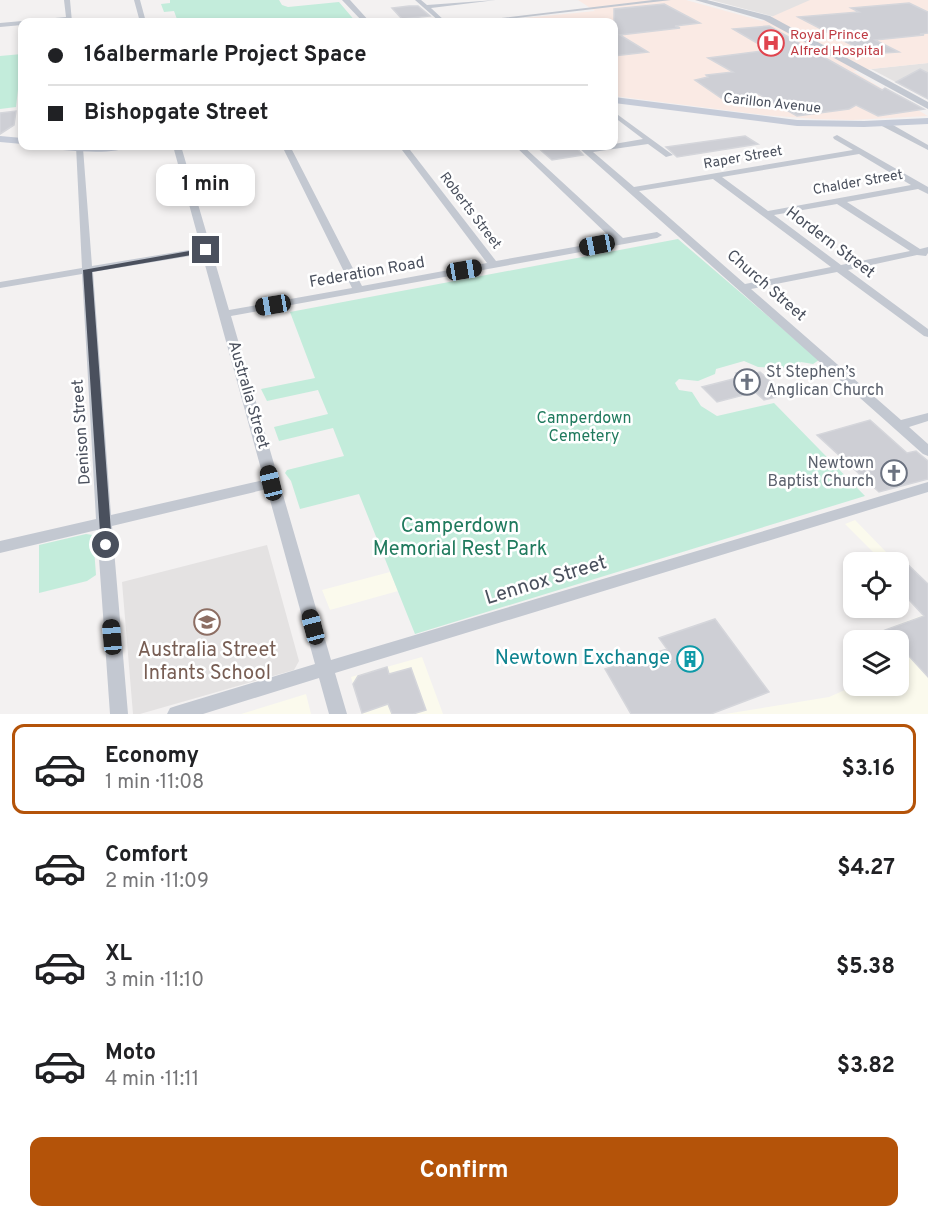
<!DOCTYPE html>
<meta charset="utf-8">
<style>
body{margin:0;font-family:Overpass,sans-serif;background:#f2f2f2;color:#202124;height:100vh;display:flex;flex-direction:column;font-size:22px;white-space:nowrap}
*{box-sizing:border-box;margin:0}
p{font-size:20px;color:#757577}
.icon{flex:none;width:33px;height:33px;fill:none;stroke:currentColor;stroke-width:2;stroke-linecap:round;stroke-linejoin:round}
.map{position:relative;height:714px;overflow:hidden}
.side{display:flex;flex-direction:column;background:#fff;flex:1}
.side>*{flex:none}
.banner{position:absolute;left:18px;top:18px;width:600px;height:132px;border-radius:12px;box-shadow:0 3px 9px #0003;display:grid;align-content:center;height:132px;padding:0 30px;background:#fff}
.buttons{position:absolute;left:843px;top:552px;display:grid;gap:12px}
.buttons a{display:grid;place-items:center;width:66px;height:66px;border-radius:12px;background:#fff;box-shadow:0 3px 9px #0003;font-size:30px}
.end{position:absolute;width:27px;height:27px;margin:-14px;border:8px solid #4a505d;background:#fff;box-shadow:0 0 0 3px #fff}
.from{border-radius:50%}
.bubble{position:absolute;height:42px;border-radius:12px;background:#fff;box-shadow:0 3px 9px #0003;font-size:20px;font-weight:700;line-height:42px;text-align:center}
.car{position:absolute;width:18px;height:36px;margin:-18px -9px;border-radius:8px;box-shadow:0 0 4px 2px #0007;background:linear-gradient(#222 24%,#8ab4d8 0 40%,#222 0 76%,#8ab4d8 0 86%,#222 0)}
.banner b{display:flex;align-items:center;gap:21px;height:57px;font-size:22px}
.banner b+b{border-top:2px solid #e0e0e0}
.banner i{width:15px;height:15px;background:#202124}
ul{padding:10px 0 0;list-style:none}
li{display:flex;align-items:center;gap:18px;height:90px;margin:0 12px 9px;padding:0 18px;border:3px solid transparent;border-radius:12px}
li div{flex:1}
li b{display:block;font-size:22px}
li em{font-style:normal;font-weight:700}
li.active{border-color:#b45309}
li>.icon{width:54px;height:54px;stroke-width:1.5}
.action{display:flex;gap:12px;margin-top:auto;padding:12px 30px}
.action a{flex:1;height:69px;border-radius:12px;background:#b45309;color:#fff;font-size:24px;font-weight:700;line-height:69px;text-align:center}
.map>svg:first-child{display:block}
.commercial{fill:#fbfaed}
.education{fill:#e4e2e2}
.medical{fill:#faeae4}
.green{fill:#c3ecdb}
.building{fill:#cecfd5;stroke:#d5d6db;stroke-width:1.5}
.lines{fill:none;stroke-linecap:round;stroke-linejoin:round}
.minor{fill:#c3c8d1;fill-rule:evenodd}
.tertiary{fill:#c3c8d1;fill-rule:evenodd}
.secondary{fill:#c5cbd8;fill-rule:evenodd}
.route{fill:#4a505d}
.labels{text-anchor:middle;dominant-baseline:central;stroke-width:5;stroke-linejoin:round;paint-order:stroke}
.far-health-label{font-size:14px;fill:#be3a42;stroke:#fff;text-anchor:start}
.far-street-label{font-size:14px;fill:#4a505d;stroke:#fff}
.street-label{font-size:16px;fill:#4a505d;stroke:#fff}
.worship-label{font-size:16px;fill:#5b616d;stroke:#fff;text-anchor:start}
.park-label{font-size:16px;fill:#1f7a5d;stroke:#fff}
.near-park-label{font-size:20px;fill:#1f7a5d;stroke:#fff}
.near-street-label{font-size:20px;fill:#4a505d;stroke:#fff}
.near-education-label{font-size:20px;fill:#785e54;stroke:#fff}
.near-culture-label{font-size:20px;fill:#0d838f;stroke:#fff;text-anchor:end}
</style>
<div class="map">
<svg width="928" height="714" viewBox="0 0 928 714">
<rect width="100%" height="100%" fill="#f3f1f1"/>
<path class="commercial" d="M855,520L889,555L897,553L928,584V714H725L829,697L854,686H898V640H857L923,615L898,562H876L874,561L879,558L845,524Z
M390,572L398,591L330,610L322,590Z
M422,657L443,714H362L351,677Z
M306,694L311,714H241Z"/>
<path class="education" d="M711,0H816L775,17Z
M928,63V99L871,69Z
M267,545L299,661L294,670L140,714H133L122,582Z"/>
<path class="medical" d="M578,0H686L762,21L810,0H928V63L853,71L928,116L852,120L816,119L764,115L614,96V22H486L595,11Z"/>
<path class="green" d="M170,0H279L282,5L288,7L339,2L356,22H178L174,11L164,12L161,4L170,3Z
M22,54L16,107L0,109V56Z
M678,239L819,360L813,364L801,362L789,368L758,367L744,361L716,369L715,374L698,381L679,379L675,383L679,390L692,392L701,406L717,416L774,403L865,496L415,634L359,494L300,509L291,481L285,473L287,470L344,456L333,428L279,441L274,427L328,414L318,390L267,401L261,389L315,378L290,312Z
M86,534L93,535L96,575L87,581L39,593V545Z"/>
<path class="building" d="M909,3L928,12V33L920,34L924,35L875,40L899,52L869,54L798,17L859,12L851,8Z
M664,4L700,23L675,26L680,28L620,35L648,52L614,56V9Z
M409,6H418L430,16L402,19L392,8Z
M769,26L882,90L885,88L924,109L878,116L856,105L849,109L797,116L758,94L721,98L695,80L708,77L706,75L733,72L708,58L769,50L733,29Z
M920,69L928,73V99L896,82Z
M16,111L14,125L0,134V113Z
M745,136L758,144L677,157L666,147Z
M536,146H575L583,155L552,160Z
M748,370L752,374L760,372L776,386L767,389L776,397L764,400L755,392L717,402L702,387L741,377L736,373Z
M870,420L907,453L916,451L928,461V479L879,492L817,435Z
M898,555L928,584V677L898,644V640H895L885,630L924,616L898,588Z
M715,619L769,692L711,714H631L605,669L667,649L659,638Z
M387,667L389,674L411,668L426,710L413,714H392L388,704L362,713L353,684L358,676Z"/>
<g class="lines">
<path class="minor" d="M64,0H70L72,22H22V25L0,27V23L66,17Z
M134,0H140L146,22H140Z
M415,0H421L427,5L496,0L431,8L446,22H440Z
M653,0H671L482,22H467Z
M614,112L673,155L666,157L648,144L593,152L634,187L853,150L834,139L833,137L837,135L928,187V194L918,189L847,202L920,249L928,247V253L926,256L917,255L848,270L928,329V337L924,336L837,272L751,289L901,420L928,413V421L909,427L928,444V456L923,454L579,148L578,146L589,147L614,146V144L643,139L614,117ZM859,154L911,185L768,211L722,177ZM713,179L831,267L745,284L639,191ZM837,204L910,251L841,265L774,215Z
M880,121H886L928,145V150L880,125Z
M76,146L83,148L92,266L201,248L173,146H181L229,310L352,288L282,146H290L362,286L487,263L399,146H407L496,261L613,240L515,146H523L623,238L657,232L662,235L657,238L231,316L331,660L928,482V492L335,673L347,714H329L319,678L203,714H167L170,708L176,706L315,664L267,489L112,526L128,714H110L97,530L0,553V541L96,519L82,274L0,288V282L82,268ZM202,254L264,480L111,515L93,272Z"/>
<path class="tertiary" d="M342,0H350L370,22H363Z
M695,0H707L770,16L928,102V109L764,20Z"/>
<path class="secondary" d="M614,97L797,120L864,121L928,118V124L864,127L797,126L614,103Z
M0,136L22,138V144L0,142Z
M42,146H129C116,156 66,150 48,149Z"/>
</g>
<path class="route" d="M206,248L210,250L209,252L92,272L112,545L106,549L101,548L83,270Z"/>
<defs>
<g id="hospital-ring" transform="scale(1.35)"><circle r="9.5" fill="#fff" stroke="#e0444e" stroke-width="1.5"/><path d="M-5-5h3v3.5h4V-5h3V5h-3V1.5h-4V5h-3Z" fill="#e0444e"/></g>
<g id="church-ring" transform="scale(1.35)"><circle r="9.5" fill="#fff" stroke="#6b7280" stroke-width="1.5"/><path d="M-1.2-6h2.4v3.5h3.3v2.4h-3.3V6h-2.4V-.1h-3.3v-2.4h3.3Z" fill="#6b7280"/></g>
<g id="school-ring" transform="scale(1.35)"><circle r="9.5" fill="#fff" stroke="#8d6e63" stroke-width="1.5"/><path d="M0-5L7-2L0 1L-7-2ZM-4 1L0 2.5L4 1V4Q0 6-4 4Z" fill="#8d6e63"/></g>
<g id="building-ring" transform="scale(1.35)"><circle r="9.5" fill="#fff" stroke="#0f9aa8" stroke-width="1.5"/><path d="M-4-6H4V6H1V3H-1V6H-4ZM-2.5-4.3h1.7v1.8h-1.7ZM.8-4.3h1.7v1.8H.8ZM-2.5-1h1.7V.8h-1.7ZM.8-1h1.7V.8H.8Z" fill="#0f9aa8"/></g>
</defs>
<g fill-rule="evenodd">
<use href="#hospital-ring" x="771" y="43"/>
<use href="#church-ring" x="747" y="382"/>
<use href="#church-ring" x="894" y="473"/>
<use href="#school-ring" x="207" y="622"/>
<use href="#building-ring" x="690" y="659"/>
</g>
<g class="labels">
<g class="far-health-label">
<text x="790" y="35">Royal Prince<tspan x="790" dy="16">Alfred Hospital</tspan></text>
</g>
<g class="far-street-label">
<text transform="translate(772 104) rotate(6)">Carillon Avenue</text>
<text transform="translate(743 158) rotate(-10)">Raper Street</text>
<text transform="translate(858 183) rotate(-10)">Chalder Street</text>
<text transform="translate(470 211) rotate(53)">Roberts Street</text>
</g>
<g class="street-label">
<text transform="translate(830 243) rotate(37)">Hordern Street</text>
<text transform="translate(367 273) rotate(-10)">Federation Road</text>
<text transform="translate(766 286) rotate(41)">Church Street</text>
<text transform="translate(248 395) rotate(74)">Australia Street</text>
<text transform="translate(82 432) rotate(-94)">Denison Street</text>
</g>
<g class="worship-label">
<text x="766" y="373">St Stephen’s<tspan x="766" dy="18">Anglican Church</tspan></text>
<text x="874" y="464" text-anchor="end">Newtown<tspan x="874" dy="18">Baptist Church</tspan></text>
</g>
<g class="park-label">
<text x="584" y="419">Camperdown<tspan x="584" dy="18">Cemetery</tspan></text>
</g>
<g class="near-park-label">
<text x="460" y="527">Camperdown<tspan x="460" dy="23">Memorial Rest Park</tspan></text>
</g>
<g class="near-street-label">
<text transform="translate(546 581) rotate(-17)">Lennox Street</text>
</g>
<g class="near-education-label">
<text x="207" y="651">Australia Street<tspan x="207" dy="23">Infants School</tspan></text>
</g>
<g class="near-culture-label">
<text x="670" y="659">Newtown Exchange</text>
</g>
</g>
</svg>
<div class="buttons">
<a><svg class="icon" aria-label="locate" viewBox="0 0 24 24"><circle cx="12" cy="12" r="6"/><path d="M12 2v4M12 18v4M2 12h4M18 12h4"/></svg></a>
<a><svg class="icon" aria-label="layers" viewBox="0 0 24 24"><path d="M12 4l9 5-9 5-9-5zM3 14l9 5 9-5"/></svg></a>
</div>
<i class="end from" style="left:106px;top:545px"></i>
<i class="end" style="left:206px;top:250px"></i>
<div class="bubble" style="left:156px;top:164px;width:99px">1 min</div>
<i class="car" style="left:597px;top:245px;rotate:259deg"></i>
<i class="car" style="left:464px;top:270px;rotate:80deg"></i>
<i class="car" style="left:273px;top:305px;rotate:260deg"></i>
<i class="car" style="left:271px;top:483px;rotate:346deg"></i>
<i class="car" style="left:313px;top:627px;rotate:345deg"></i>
<i class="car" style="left:112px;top:637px;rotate:355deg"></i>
<div class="banner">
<b><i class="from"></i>16albermarle Project Space</b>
<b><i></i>Bishopgate Street</b>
</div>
</div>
<section class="side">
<ul>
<li class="active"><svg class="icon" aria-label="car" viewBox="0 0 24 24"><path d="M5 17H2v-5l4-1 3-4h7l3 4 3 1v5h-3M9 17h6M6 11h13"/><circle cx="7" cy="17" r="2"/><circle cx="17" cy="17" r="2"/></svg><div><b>Economy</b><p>1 min · 11:08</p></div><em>$3.16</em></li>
<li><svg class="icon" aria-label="car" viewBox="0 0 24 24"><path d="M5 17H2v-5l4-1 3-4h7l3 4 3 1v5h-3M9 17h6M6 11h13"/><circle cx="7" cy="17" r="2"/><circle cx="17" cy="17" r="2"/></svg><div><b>Comfort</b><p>2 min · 11:09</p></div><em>$4.27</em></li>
<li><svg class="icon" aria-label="car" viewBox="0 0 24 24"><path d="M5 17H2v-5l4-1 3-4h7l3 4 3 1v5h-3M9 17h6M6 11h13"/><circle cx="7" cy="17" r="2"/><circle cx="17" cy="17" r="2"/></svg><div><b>XL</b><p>3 min · 11:10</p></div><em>$5.38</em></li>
<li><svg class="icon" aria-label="car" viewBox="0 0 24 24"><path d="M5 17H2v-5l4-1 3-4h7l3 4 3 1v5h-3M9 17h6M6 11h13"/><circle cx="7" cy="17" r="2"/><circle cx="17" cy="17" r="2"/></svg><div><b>Moto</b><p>4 min · 11:11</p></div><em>$3.82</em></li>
</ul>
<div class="action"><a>Confirm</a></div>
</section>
